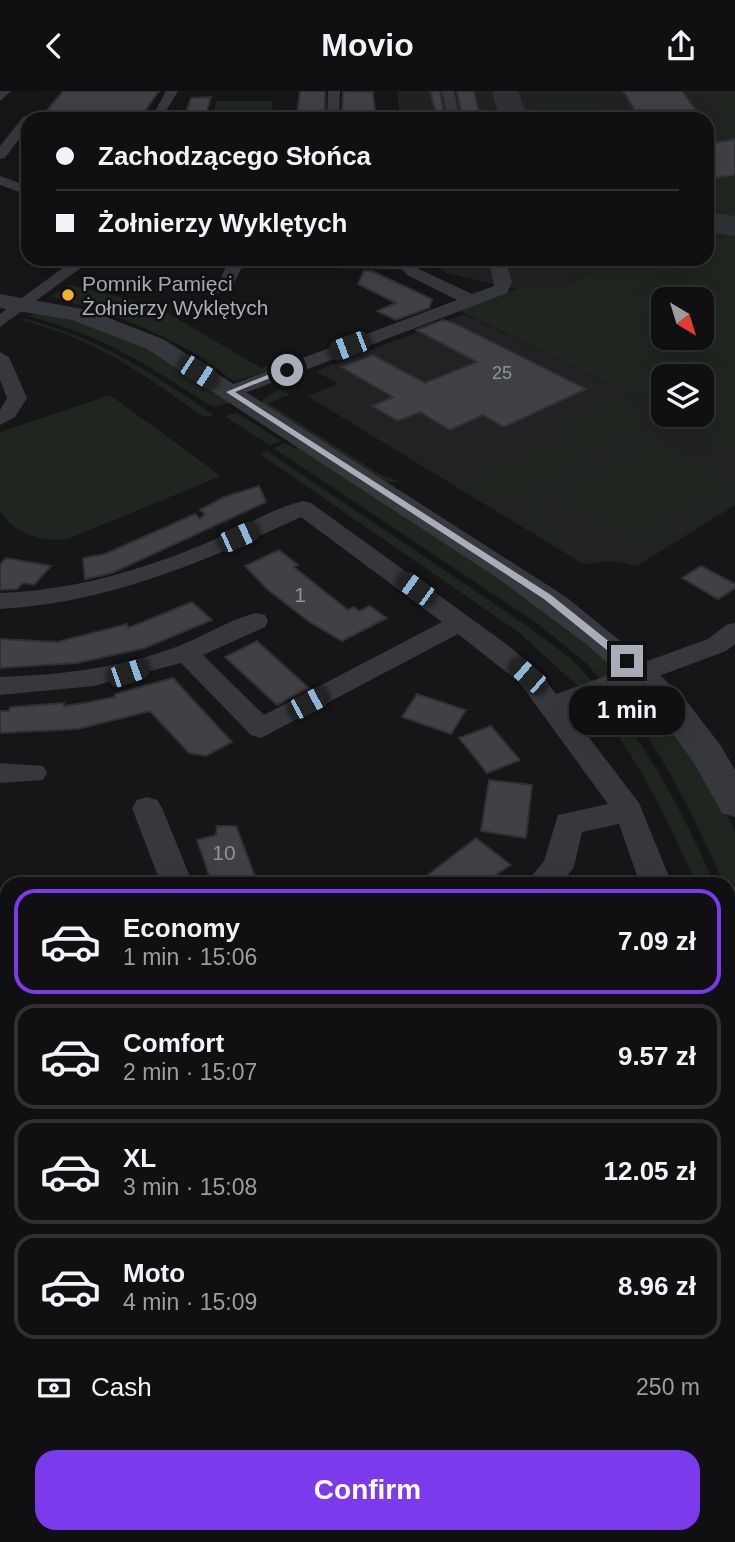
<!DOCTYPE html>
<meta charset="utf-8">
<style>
body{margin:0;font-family:Arial,sans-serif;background:#19191b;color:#f1f3f6;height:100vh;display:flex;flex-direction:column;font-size:26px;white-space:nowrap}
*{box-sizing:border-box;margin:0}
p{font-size:23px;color:#9c9d9f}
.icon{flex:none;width:38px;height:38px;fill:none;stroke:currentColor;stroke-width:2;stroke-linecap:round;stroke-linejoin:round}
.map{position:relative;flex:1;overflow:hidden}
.drawer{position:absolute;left:0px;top:786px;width:735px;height:667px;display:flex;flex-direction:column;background:#101012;border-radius:21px 21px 0 0;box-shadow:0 7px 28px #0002,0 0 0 2px #303032}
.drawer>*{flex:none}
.hud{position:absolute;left:21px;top:21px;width:693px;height:154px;border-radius:21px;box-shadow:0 7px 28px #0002,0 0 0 2px #303032;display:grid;align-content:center;height:154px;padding:0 35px;background:#101012}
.needle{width:46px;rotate:142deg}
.buttons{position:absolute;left:651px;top:196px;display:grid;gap:14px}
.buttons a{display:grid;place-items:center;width:63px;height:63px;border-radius:14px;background:#101012;box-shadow:0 7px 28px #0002,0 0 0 2px #303032;font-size:35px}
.end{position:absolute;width:32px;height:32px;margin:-16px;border:9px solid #a8adb8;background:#111;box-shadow:0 0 0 4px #111}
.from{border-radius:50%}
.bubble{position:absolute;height:49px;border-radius:21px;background:#101012;box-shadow:0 7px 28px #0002,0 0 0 2px #303032;font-size:23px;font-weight:800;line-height:49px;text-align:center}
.car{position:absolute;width:21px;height:42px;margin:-21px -10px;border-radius:9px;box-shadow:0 0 5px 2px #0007;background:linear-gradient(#222 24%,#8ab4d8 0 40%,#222 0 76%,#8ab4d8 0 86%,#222 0)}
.hud b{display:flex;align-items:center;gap:24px;height:66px;font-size:26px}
.hud b+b{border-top:2px solid #303032}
.hud i{width:18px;height:18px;background:#f1f3f6}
ul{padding:12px 0 0;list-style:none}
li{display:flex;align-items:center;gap:21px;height:105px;margin:0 14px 10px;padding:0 21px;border:4px solid #303032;border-radius:21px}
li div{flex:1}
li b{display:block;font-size:26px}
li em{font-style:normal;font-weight:800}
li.active{border-color:#7c3aed}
li>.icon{width:63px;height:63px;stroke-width:1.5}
.pay{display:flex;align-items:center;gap:18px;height:77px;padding:0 35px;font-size:26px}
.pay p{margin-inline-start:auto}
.cta{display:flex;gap:14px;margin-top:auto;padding:14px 35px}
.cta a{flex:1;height:80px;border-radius:21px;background:#7c3aed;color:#fff;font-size:28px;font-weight:800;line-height:80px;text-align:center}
header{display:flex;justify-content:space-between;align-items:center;height:91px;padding:0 35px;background:#101012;font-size:32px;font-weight:800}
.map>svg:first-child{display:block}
.built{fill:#222225}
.green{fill:#1e261f;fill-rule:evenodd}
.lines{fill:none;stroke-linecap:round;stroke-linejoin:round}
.taxiway{fill:#303135;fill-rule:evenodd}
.building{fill:#404145;stroke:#303034;stroke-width:2}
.minor{fill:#37383d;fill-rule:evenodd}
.tertiary{fill:#37383d;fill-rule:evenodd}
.route{fill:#a8adb8}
.poi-dot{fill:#f2b134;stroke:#111113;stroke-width:2.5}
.labels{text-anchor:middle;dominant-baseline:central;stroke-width:5;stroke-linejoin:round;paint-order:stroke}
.far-number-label{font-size:18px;fill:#8e929b}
.far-poi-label{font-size:21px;fill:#a8adb8;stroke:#111113;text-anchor:start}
.number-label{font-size:21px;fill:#8e929b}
</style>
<header><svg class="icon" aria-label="back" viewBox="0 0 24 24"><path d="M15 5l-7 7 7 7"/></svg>Movio<svg class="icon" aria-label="share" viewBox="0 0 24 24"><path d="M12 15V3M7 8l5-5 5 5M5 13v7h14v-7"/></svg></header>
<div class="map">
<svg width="735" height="1451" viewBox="0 0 735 1451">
<rect width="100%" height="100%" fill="#161618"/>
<path class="built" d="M397,0H735V198L707,168V28H400Z
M432,168H619L564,194L516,198L446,182Z
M464,223L663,320V324H672L735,354V414L637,475L614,470L583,473L307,305L338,293L316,280Z"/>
<path class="green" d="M707,0H735V30L720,22Z
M216,10H273L272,19L214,20Z
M540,12H592L599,19L610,22C654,25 694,19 735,37V49L707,53V28H530L526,17Z
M707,84H735V128L707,124Z
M707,138L735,142V363C672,316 603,371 546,401C536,411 535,423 544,434C554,445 568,451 582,455C640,470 688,429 735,401V410C686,439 643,474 583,462C566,458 548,451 536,438C525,426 524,412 532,399L642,343L677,340L719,347L672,324H702V285H663V320L458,219L516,198L564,194L619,168H707ZM663,208H702V247H663Z
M71,194L128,208L166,221L261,277L269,274L272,279L234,290L189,259L145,237L100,220L50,205Z
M42,222C114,230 174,274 234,311L213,316C145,274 107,245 27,225Z
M25,228C102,248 148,280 214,324L204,326C139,281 99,249 21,229Z
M277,299L291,303L268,312L381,384L402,391H383L259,312Z
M110,304L221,385L70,447C47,453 10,442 0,419C0,409 0,356 0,341Z
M619,307L657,325L590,360L551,339Z
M237,322L281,350L270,355L225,325Z
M556,349L589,367L499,413L465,393Z
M654,351L735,392L633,451L552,404Z
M284,352L295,357L301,355L533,506L618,581L602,590L586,572L537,532L273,357Z
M267,360L533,539L571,568L595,593L581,598L517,540L261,364Z
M636,602L648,614L654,612L711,692L735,741V818L728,793H724C694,726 665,662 616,606Z
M610,609C653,667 686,726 714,793H696C669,730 640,672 599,618V613Z"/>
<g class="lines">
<path class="taxiway" d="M492,0H518L528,28H500Z
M707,121L735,125V145L707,141Z"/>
</g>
<path class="building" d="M63,0H159L143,23H44Z
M300,0H325V22H297Z
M343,0L373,1L375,22H342Z
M430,0H440L445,28H437Z
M457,0H474L481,28H462Z
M623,0H682L696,19H635Z
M211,6L205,27H184L191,7Z
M735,48V84L707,88V53Z
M364,180H372L432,208L429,217L396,229L377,220L396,212L358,193Z
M443,229L454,232L586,298L504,336L483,324L450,339L420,321L398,330L372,315L393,306L341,276L373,264L425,292L477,271L416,239Z
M259,395L266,411L112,482L85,488L83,467L105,463L195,423L200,428L205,423L200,419L224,406Z
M279,459L298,474L294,476L348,519L354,516L359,520L370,515L387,527L342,550L308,530L267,498L245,475Z
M6,467L51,475L34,494L23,492L17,498L0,499V474Z
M701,475L735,493V497L718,508L682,487Z
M192,511L212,529L145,557L77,572L0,577V548L57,551L127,533L128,537Z
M257,550L309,597L277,614L225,566Z
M173,587L232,651L206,665L189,662L150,620L78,638L0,642V620H9L10,616L64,612V615L90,611L115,606V603Z
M417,603L466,619L451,643L402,626Z
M491,635L520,669L487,682L459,647Z
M489,689L532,694L526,747L481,740Z
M217,735H236L258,793H212L197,749L216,744Z
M476,747L511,774L481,793H416Z"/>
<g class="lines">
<path class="minor" d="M0,0H11L0,10Z
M166,0H178L161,28H151Z
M328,0H340L339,28H327Z
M442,0H454L460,28H448Z
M24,25L34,28H28V36L5,67L0,68V55Z
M0,85L28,95V104L0,94Z
M75,168H93L0,236V223Z
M230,168H246L229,202H217L215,198Z
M324,168H410L419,178L472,203L494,195L489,168H505L512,191L507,202L237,305H223L220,301L223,297L457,209L407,184L402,178L332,177L326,175Z
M0,261L9,266L27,307L15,326L0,334V319L7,307L0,289Z
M303,410L311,412L505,552L537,579L556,603L708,548L726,534L735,532V553L726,560L568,619L639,712L672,793H640L619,733L582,741L574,776L561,793H525L544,770L558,724L608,713L519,591L458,543L261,647L251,644L181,572L94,595L0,604V586C59,584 120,577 176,556C203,546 228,529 256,522L265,524L268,530L265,536L203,564L264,624L442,531L301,426C203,471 109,512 0,518V502C74,499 140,480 209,451C239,438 271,418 303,410Z
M0,672L43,675L47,682L43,689L0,692Z
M147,706L157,709L162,717L193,793H161L132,717L137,709Z
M728,975L735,978V1027L728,1025Z
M735,1083V1121L728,1122V1084Z
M7,1282V1326L0,1329V1285Z
M148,1446H196L197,1451H149Z"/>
<path class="tertiary" d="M0,203L88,219L163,248L566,506L650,574L688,612L721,655L735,679V726L722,722L694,672L663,629L627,589L586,553L499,488L147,258L72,229L0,217Z"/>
</g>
<path class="route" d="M284,277L290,279L235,301L551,504L631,568V573H624L544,508L226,301Z"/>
<circle class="poi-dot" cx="68" cy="204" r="7"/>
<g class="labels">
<g class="far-number-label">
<text x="502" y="282">25</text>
</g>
<g class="far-poi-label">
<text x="82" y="192">Pomnik Pamięci<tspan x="82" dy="24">Żołnierzy Wyklętych</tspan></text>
</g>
<g class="number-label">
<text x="300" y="503">1</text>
<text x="224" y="761">10</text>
</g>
</g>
</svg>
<div class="buttons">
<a><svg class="needle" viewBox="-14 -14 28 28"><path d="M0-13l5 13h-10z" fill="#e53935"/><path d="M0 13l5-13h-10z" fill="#9c9d9f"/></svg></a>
<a><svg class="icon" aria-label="layers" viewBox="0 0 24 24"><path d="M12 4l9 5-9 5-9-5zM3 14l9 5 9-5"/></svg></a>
</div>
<i class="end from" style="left:287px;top:279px"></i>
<i class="end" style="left:627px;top:570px"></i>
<div class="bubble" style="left:569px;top:595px;width:116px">1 min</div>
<i class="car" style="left:349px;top:255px;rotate:249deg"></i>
<i class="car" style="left:198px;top:281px;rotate:123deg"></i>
<i class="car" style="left:238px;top:446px;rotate:66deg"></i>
<i class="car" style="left:416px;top:498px;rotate:306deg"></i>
<i class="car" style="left:128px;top:582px;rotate:71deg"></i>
<i class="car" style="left:528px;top:585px;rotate:311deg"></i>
<i class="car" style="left:308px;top:612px;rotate:62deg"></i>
<div class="hud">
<b><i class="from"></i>Zachodzącego Słońca</b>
<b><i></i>Żołnierzy Wyklętych</b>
</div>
<section class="drawer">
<ul>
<li class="active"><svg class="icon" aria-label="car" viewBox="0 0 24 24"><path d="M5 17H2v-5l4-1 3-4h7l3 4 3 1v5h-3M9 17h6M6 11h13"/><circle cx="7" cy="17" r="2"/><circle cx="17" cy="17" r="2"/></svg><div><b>Economy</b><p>1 min · 15:06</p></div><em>7.09 zł</em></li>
<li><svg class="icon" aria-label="car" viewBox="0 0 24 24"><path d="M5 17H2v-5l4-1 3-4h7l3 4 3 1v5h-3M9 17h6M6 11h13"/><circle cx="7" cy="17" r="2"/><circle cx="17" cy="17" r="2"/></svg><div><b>Comfort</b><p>2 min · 15:07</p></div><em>9.57 zł</em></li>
<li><svg class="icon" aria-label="car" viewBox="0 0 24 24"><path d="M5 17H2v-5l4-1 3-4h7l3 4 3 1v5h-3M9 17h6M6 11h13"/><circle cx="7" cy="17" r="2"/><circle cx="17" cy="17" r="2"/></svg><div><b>XL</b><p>3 min · 15:08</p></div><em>12.05 zł</em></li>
<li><svg class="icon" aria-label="car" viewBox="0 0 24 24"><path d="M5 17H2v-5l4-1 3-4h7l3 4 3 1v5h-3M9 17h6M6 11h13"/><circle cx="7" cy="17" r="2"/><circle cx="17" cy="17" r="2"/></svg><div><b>Moto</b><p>4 min · 15:09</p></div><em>8.96 zł</em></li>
</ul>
<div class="pay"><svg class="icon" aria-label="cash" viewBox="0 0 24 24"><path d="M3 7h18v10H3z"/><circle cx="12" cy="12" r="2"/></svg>Cash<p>250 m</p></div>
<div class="cta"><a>Confirm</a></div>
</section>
</div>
